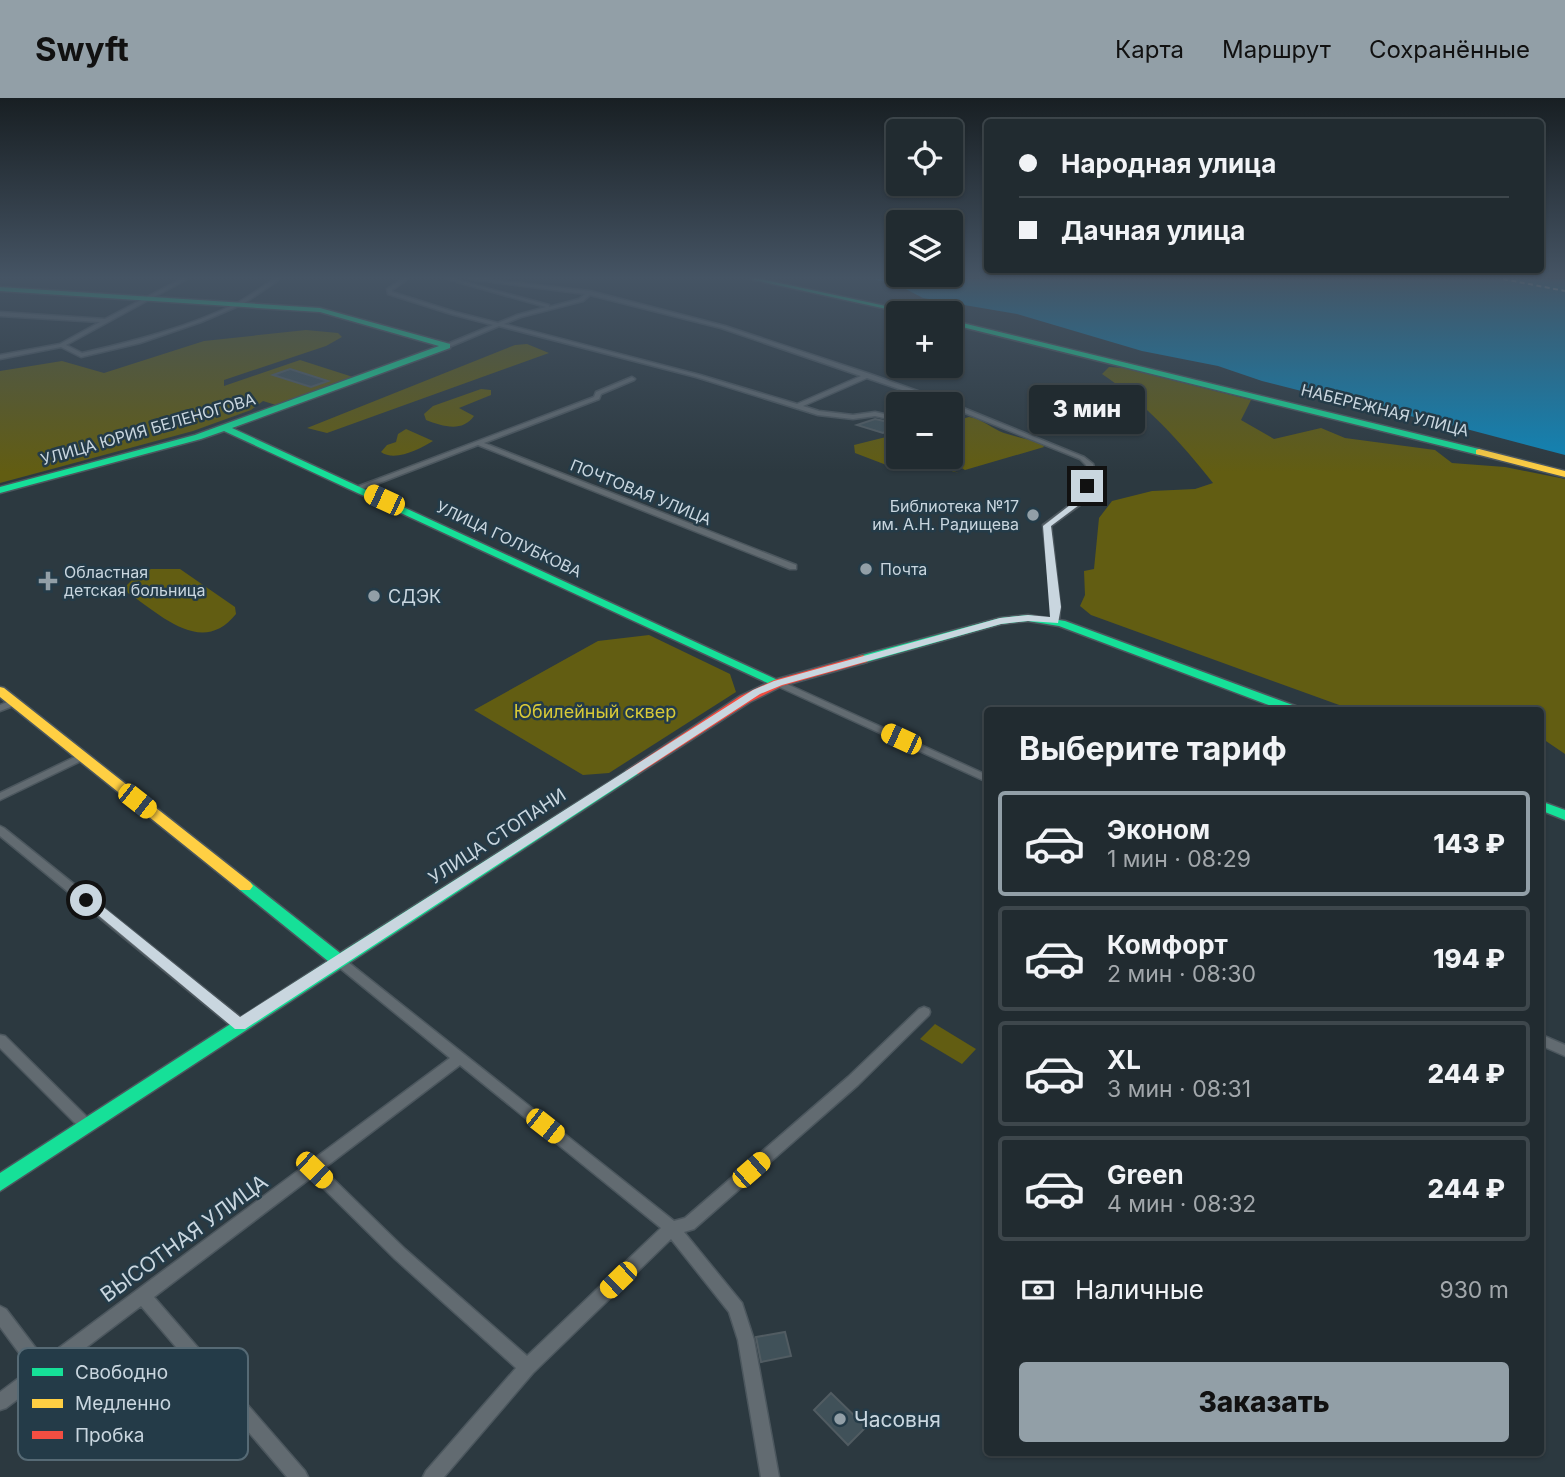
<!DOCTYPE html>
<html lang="ru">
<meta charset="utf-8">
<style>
body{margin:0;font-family:Inter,sans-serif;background:#2d373c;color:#f1f3f6;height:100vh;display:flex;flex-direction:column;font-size:26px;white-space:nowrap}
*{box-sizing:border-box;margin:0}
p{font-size:23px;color:#a2a7ab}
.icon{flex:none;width:38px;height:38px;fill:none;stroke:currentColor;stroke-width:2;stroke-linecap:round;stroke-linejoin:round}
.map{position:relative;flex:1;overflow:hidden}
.drawer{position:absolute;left:984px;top:609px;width:560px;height:749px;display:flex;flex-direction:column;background:#212b30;border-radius:7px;box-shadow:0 2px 5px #0004,0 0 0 2px #3e474c}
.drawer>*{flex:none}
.banner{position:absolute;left:984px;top:21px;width:560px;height:154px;border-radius:7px;box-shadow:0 2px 5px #0004,0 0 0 2px #3e474c;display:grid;align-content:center;height:154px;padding:0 35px;background:#212b30}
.fabs{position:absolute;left:886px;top:21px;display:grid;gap:14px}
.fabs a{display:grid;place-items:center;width:77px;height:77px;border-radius:7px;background:#212b30;box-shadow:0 2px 5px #0004,0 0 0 2px #3e474c;font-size:35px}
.end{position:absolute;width:32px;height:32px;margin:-16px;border:9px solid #c9d6df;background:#111;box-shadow:0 0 0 4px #111}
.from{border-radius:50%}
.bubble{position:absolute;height:49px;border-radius:7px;background:#212b30;box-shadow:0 2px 5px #0004,0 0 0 2px #3e474c;font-size:23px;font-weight:800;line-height:49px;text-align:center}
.car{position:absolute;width:21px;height:42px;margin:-21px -10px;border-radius:9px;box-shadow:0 0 5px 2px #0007;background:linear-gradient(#f5c518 24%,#345 0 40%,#f5c518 0 76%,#345 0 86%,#f5c518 0)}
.banner b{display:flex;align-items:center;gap:24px;height:66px;font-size:26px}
.banner b+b{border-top:2px solid #3e474c}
.banner i{width:18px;height:18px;background:#f1f3f6}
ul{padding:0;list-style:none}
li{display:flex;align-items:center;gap:21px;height:105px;margin:0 14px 10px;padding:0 21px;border:4px solid #3e474c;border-radius:7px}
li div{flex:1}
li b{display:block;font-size:26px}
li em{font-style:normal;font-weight:800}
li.active{border-color:#929fa7}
li>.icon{width:63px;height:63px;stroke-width:1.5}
h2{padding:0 35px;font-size:32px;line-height:84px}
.pay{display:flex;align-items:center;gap:18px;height:77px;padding:0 35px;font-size:26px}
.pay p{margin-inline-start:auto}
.action{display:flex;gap:14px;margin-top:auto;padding:14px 35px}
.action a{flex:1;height:80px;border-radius:7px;background:#929fa7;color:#111;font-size:28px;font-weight:800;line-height:80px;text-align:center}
header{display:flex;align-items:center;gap:42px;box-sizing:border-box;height:98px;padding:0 35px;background:#929fa7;color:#111}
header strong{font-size:33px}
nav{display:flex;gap:38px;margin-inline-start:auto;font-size:24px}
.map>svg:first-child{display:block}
.green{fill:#625d12}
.water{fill:#0f86b8}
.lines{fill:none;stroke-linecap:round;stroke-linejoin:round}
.ferry{stroke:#d0e8f6;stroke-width:2;stroke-dasharray:5 3.5;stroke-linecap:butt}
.building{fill:#405159;stroke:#515c62;stroke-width:2}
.street-casing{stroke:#4c575e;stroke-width:3}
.fast-casing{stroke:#4c575e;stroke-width:3}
.slow-casing{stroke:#4c575e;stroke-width:3}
.jam-casing{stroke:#4c575e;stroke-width:3}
.street{fill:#626b71;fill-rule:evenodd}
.fast{fill:#16e098;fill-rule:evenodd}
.slow{fill:#ffcf43;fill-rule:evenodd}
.jam{fill:#f24e42;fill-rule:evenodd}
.route{fill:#c9d6df}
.poi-dot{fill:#929fa7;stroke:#243b48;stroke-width:2.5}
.labels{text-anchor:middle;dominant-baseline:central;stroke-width:5;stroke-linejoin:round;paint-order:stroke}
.far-street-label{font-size:16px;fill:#c9d6df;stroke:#243b48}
.far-poi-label{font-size:16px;fill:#c9d6df;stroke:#243b48;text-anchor:start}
.poi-label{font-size:18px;fill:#c9d6df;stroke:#243b48;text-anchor:start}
.park-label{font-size:18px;fill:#d8c937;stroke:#243b48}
.street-label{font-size:18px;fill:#c9d6df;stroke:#243b48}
.near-street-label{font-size:21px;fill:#c9d6df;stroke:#243b48}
.near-poi-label{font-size:21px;fill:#c9d6df;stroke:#243b48;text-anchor:start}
.key{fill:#243b48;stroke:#566a75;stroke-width:2}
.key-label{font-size:19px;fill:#c9d6df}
</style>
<header>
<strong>Swyft</strong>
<nav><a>Карта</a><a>Маршрут</a><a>Сохранённые</a></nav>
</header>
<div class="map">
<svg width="1565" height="1379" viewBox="0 0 1565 1379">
<rect width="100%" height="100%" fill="#2c3940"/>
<path class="green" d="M306,232L338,235L342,239L326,248L224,282V288L300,262L353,279L276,307L263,303L251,312L193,333L0,385V273L62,263L104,275L204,243Z
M527,246L549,255L327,335L307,330L515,247Z
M1109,269L1124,270L1251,302L1241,322L1274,341L1321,330L1345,340L1435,352L1452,365L1505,369L1565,381V656L1540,639V612H1353L1091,517L1080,508L1085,497L1084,473L1094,471L1099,420L1112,403L1152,393L1195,391L1213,385C1181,344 1145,305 1102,276Z
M481,291L491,292V297L459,310L474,318C462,335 442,328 426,322L424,316L433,308Z
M969,319C983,321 992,331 1004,335C1016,339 1030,341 1042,346L1044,349L965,372L943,359H950L951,324Z
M406,331L433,343C420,351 395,364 381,354L387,347L396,344L398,336Z
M898,336V359H914L959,375L904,360L889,368L855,355L854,347Z
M151,471H180L235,509L236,516C202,559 160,516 128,495L125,489L137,477Z
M649,537L730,576L736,594L609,675L583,677L474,612L598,543Z
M935,926L976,951L962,966L920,941Z"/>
<path class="water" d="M871,181H1565V357L1455,328L1329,300L1262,283L1218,268L1142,253L1017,216L923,200L896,186Z"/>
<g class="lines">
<path class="ferry" d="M1503,181L1565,193"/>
</g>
<path class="building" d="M290,271L328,283L311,289L273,277Z
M875,321L898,326V327L883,335L857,327Z
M785,1234L791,1258L761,1264L756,1239Z
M831,1295L866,1329L848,1347L814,1312Z"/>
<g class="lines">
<g class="street-casing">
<path id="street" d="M181,181H187L66,247L82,255C135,243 189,229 237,205C250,198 262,189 274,181H280L243,206L201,224L140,245L81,259L61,249L0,261V257L60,246L100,224L0,218V214L105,221Z
M402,181H408L392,192V194L455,214L498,225L517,217L546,209L447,181H453L549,207V209L579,201L585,196L469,181H483L590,193L725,228L870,276L951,305L1084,359L1093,366L1096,377L1080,407L1051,428L1060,509L1059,523L1055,526L1051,523L1052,509L1043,427L1074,404L1088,377L1086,367L1080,361L950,309V306H943L867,280L803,308L819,313L853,317L875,314L898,319V323L875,318L853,321L818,317L696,279L499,228L449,249H445V247L493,227L451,216L388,196L387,191ZM590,197L721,230L861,278L797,306L700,277L504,226L521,219L583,203Z
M632,279L635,281L634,282L601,296L599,301L484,345L796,467V471H790L478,347L361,392L354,390L594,299L596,294Z
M778,582L987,677V684L775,587L773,585L775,583Z
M15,601L18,602L20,604L18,606L0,613V607Z
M81,656L85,657L86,659L85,661L0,702V695Z
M0,728L4,730L245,923L247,927L245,931L240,932L235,931L0,738Z
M339,859L343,860L674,1123L685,1120L848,979L919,911L924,909L929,911L930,914L929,917L858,987L694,1131L684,1134L742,1205L754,1242L779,1379H761L738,1242L729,1214L671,1141L533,1275L444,1379H423L426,1373L516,1270L395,1161L312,1079L154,1199L305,1373L308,1379H287L141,1208L6,1310L0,1312V1294L31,1271L0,1229V1208L6,1211L44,1261L450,960L335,866L333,863L335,860ZM460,967L661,1130L527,1258L405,1151L323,1071Z
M1540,936L1565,947V958L1540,947Z
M0,937L5,938L92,1024L94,1028L92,1032L87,1034L82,1032L0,950Z"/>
</g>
<g class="fast-casing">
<path id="fast" d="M750,181H761L918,215H905Z
M0,189L320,210L450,246V250L232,330L784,585L782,588H774L224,333L201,341L0,395V389L195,337L439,248L320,214L0,193Z
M950,222L1479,351L1484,354L1479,357L950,226Z
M1028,517L1065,523L1298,609L1299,612H1282L1059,528L1028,523L1001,526L863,565L857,561L859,558L1000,520Z
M633,669L640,673L638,676L0,1093V1075L328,863L240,792L237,788L240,784H250L340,855Z
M1540,703L1565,712V722L1540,712Z"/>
</g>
<g class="slow-casing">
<path id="slow" d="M1479,351L1565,373V379L1476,356V352Z
M0,589L4,590L250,784L253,788L250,792H240L0,599Z"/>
</g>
<g class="jam-casing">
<path id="jam" d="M863,557L869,561L867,564L782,588L750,604L638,676H628L626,673L740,598L774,582Z"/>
</g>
<use href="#street" class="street"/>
<use href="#fast" class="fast"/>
<use href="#slow" class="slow"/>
<use href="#jam" class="jam"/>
</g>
<linearGradient id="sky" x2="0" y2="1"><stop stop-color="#181f23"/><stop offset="0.48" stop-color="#455464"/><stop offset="1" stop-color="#455464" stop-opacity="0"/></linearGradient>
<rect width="1565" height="374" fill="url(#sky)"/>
<path class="route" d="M1084,386L1091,388L1079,407L1051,428L1061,509L1058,525L1028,523L1001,526L782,587L760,596L245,931H235L80,802L86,798L91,799L240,919L753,592L774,583L1000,520L1028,517L1050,519L1043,428L1074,404Z"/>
<g class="poi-dot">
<circle cx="1033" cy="417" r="7"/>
<circle cx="866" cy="471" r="7"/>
<path d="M44.5 472.5h7v7h7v7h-7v7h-7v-7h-7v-7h7z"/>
<circle cx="374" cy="498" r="7"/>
<circle cx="840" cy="1321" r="7"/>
</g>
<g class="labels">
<g class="far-street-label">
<text transform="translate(1385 312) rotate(14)">НАБЕРЕЖНАЯ УЛИЦА</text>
<text transform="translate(148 331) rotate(-16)">УЛИЦА ЮРИЯ БЕЛЕНОГОВА</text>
<text transform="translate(641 394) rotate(22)">ПОЧТОВАЯ УЛИЦА</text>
<text transform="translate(509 441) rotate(25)">УЛИЦА ГОЛУБКОВА</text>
</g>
<g class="far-poi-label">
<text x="1019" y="408" text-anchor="end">Библиотека №17<tspan x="1019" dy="18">им. А.Н. Радищева</tspan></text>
<text x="880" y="471">Почта</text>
<text x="64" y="474">Областная<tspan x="64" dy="18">детская больница</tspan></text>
</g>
<g class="poi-label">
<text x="388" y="498">СДЭК</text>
</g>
<g class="park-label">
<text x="595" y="613">Юбилейный сквер</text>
</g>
<g class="street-label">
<text transform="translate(497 738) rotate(-33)">УЛИЦА СТОПАНИ</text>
</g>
<g class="near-street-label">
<text transform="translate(184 1140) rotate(-36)">ВЫСОТНАЯ УЛИЦА</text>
</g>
<g class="near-poi-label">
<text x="854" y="1321">Часовня</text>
</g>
</g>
<rect x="18" y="1250" width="230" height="112" rx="10" class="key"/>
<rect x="32" y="1270" width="31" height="8" fill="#16e098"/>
<rect x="32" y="1301" width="31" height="9" fill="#ffcf43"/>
<rect x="32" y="1333" width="31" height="8" fill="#f24e42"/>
<g class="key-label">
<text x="75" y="1281">Свободно</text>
<text x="75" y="1312">Медленно</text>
<text x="75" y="1344">Пробка</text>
</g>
</svg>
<div class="fabs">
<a><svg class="icon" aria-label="locate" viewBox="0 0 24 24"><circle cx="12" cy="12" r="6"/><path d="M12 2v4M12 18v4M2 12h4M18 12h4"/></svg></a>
<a><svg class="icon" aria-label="layers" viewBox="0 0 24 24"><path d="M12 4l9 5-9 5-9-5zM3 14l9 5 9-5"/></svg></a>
<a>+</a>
<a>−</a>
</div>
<i class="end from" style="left:86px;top:802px"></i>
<i class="end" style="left:1087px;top:388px"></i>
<div class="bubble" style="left:1029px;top:287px;width:116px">3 мин</div>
<i class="car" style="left:384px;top:402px;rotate:295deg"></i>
<i class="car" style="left:901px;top:641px;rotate:295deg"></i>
<i class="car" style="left:137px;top:703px;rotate:128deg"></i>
<i class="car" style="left:545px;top:1028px;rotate:128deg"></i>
<i class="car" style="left:314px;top:1072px;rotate:134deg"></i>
<i class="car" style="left:751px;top:1072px;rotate:49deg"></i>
<i class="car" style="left:618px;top:1182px;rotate:226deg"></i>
<div class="banner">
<b><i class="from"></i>Народная улица</b>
<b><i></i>Дачная улица</b>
</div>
<section class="drawer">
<h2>Выберите тариф</h2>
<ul>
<li class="active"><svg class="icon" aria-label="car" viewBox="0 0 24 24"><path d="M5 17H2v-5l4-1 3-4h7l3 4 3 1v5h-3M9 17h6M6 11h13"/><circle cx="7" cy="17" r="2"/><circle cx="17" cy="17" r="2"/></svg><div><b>Эконом</b><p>1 мин · 08:29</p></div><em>143 ₽</em></li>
<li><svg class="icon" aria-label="car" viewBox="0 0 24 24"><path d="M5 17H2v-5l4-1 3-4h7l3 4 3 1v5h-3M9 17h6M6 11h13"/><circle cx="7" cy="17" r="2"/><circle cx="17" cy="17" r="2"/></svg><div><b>Комфорт</b><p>2 мин · 08:30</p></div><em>194 ₽</em></li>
<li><svg class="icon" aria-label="car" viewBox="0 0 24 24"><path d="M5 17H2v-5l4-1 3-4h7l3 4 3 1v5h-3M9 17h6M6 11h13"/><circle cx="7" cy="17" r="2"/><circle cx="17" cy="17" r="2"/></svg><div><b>XL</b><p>3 мин · 08:31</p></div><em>244 ₽</em></li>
<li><svg class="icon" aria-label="car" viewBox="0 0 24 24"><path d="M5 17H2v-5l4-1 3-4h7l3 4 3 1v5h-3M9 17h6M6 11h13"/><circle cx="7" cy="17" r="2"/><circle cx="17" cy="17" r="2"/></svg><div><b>Green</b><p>4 мин · 08:32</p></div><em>244 ₽</em></li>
</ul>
<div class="pay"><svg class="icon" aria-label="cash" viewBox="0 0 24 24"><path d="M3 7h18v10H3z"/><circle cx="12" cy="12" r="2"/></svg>Наличные<p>930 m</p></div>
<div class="action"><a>Заказать</a></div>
</section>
</div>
